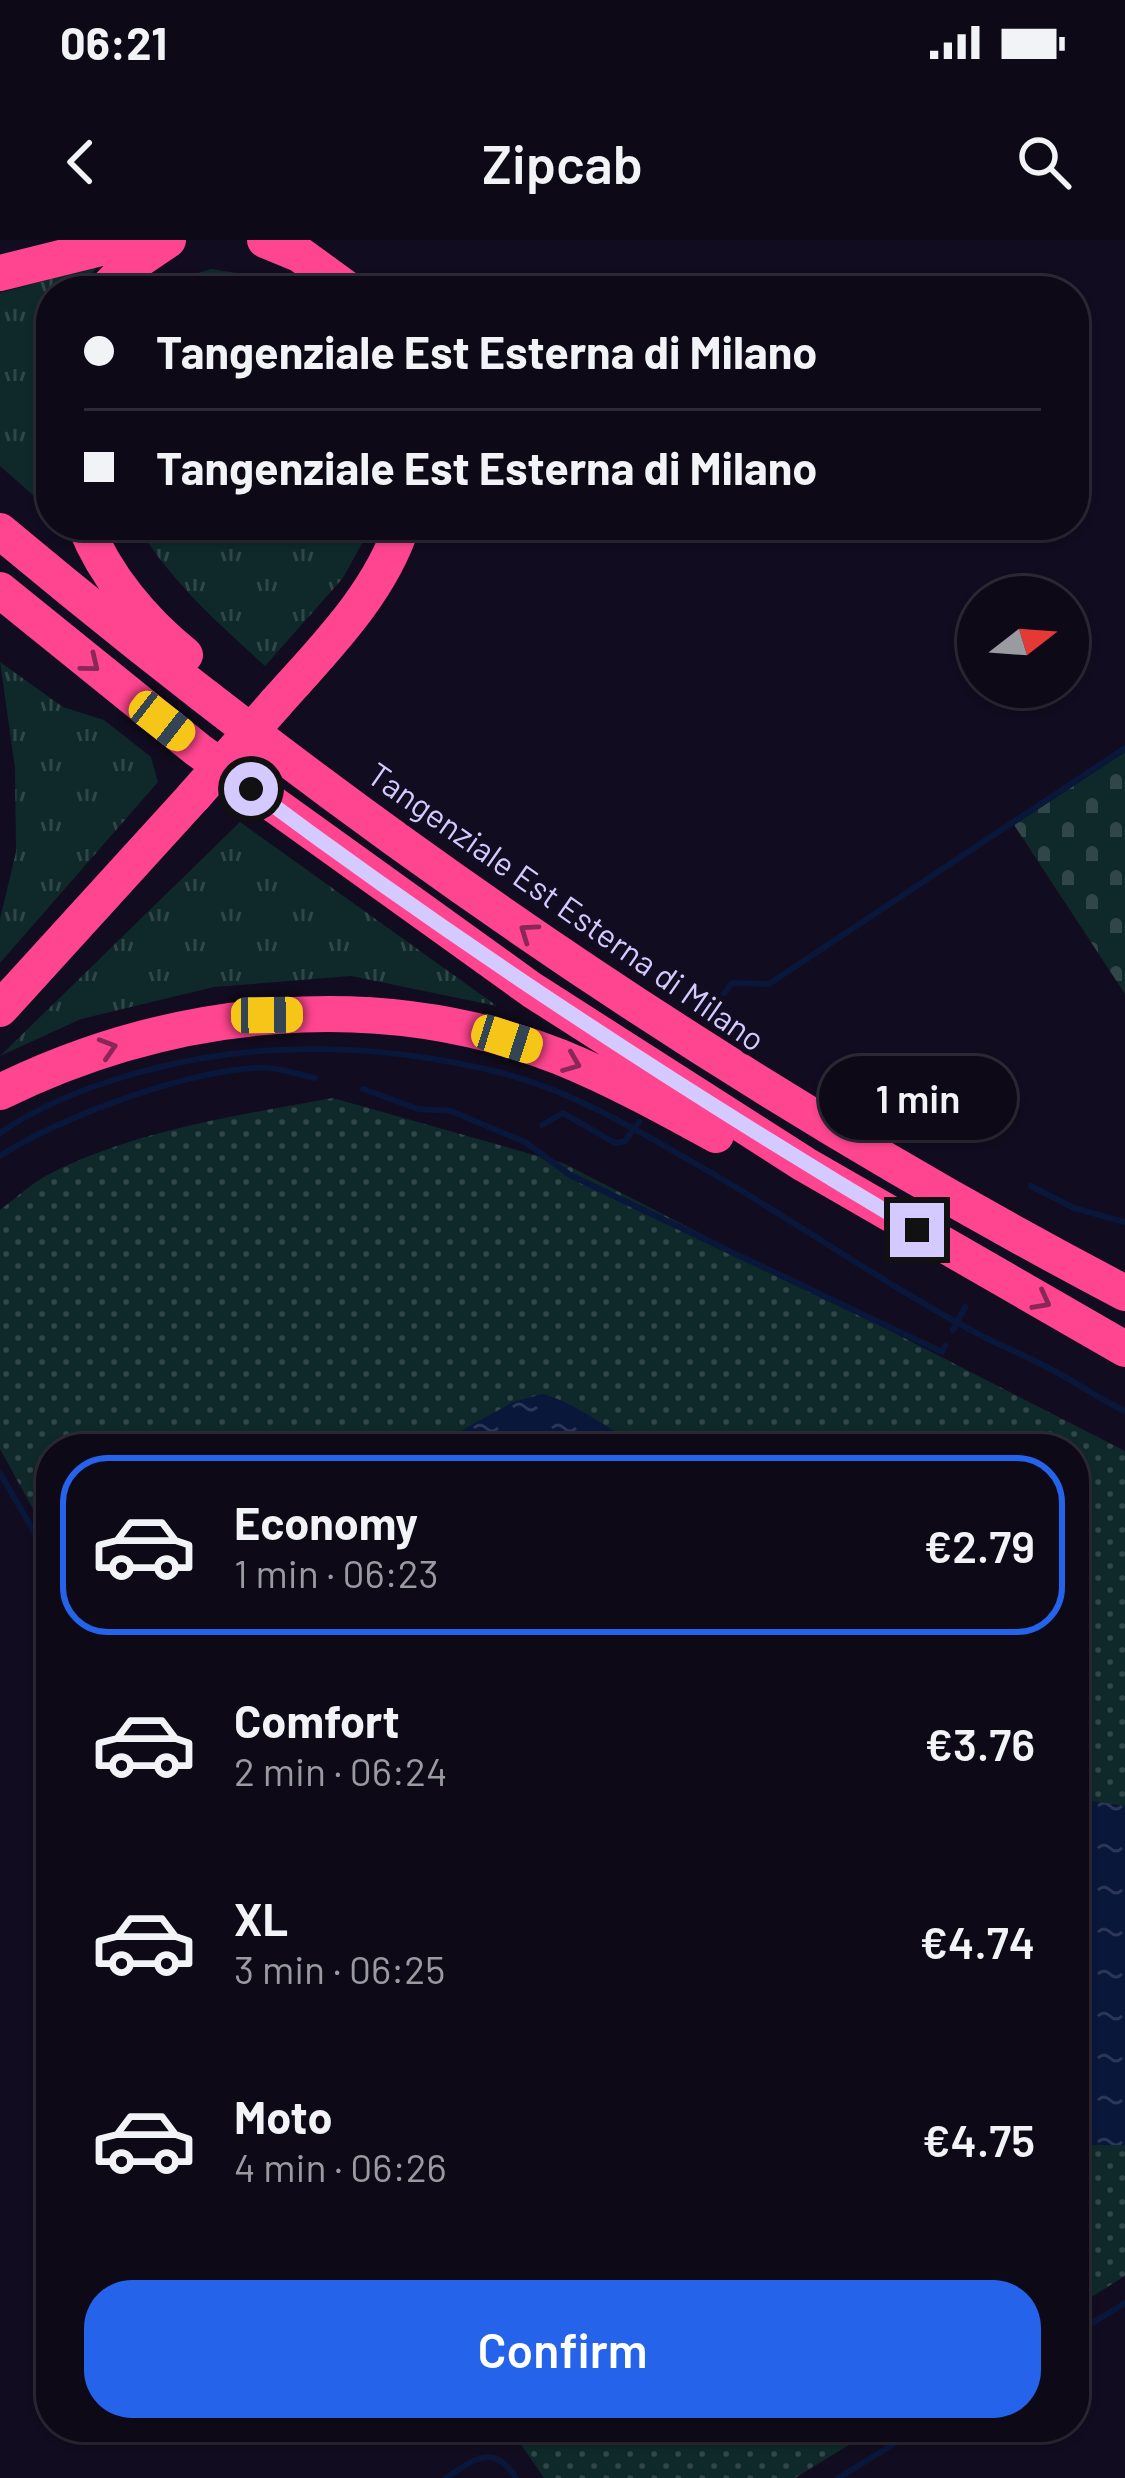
<!DOCTYPE html>
<meta charset="utf-8">
<style>
body{margin:0;font-family:Barlow,sans-serif;background:#161220;color:#f1f3f6;height:100vh;display:flex;flex-direction:column;font-size:45px;white-space:nowrap}
*{box-sizing:border-box;margin:0}
p{font-size:39px;color:#9a9aa1}
.icon{flex:none;width:66px;height:66px;fill:none;stroke:currentColor;stroke-width:2;stroke-linecap:round;stroke-linejoin:round}
.map{position:relative;flex:1;overflow:hidden}
.panel{position:absolute;left:36px;top:1194px;width:1053px;height:1008px;display:flex;flex-direction:column;background:#0d0917;border-radius:48px;box-shadow:0 3px 9px #0004,0 0 0 3px #2d2a36}
.panel>*{flex:none}
.hud{position:absolute;left:36px;top:36px;width:1053px;height:264px;border-radius:48px;box-shadow:0 3px 9px #0004,0 0 0 3px #2d2a36;display:grid;align-content:center;height:264px;padding:0 48px;background:#0d0917}
.needle{width:78px;rotate:73deg}
.fabs{position:absolute;left:957px;top:336px;display:grid;gap:24px}
.fabs a{display:grid;place-items:center;width:132px;height:132px;border-radius:50%;background:#0d0917;box-shadow:0 3px 9px #0004,0 0 0 3px #2d2a36;font-size:60px}
.end{position:absolute;width:54px;height:54px;margin:-27px;border:15px solid #d4caff;background:#111;box-shadow:0 0 0 6px #111}
.from{border-radius:50%}
.bubble{position:absolute;height:84px;border-radius:42px;background:#0d0917;box-shadow:0 3px 9px #0004,0 0 0 3px #2d2a36;font-size:39px;font-weight:600;line-height:84px;text-align:center}
.car{position:absolute;width:36px;height:72px;margin:-36px -18px;border-radius:15px;box-shadow:0 0 9px 3px #0007;background:linear-gradient(#f5c518 24%,#345 0 40%,#f5c518 0 76%,#345 0 86%,#f5c518 0)}
.hud b{display:flex;align-items:center;gap:42px;height:114px;font-size:45px}
.hud b+b{border-top:3px solid #2d2a36}
.hud i{width:30px;height:30px;background:#f1f3f6}
ul{padding:21px 0 0;list-style:none}
li{display:flex;align-items:center;gap:36px;height:180px;margin:0 24px 18px;padding:0 24px;border:6px solid transparent;border-radius:48px}
li div{flex:1}
li b{display:block;font-size:45px}
li em{font-style:normal;font-weight:600}
li.on{border-color:#2563eb}
li>.icon{width:108px;height:108px;stroke-width:1.5}
.primary-button{display:flex;gap:24px;margin-top:auto;padding:24px 48px}
.primary-button a{flex:1;height:138px;border-radius:48px;background:#2563eb;color:#fff;font-size:48px;font-weight:600;line-height:138px;text-align:center}
.status{display:flex;justify-content:space-between;align-items:center;height:84px;padding:0 60px;background:#0d0917;direction:ltr}
.status svg{height:33px;fill:currentColor}
header{display:flex;justify-content:space-between;align-items:center;height:156px;padding:0 48px;background:#0d0917;font-size:54px;font-weight:600}
.map>svg:first-child{display:block}
.grass{fill:url(#grass-tufts)}
.cemetery{fill:url(#cemetery-stones)}
.park{fill:url(#park-dots)}
.water{fill:url(#water-ripples)}
.lines{fill:none;stroke-linecap:round;stroke-linejoin:round}
.stream{stroke:#09173b;stroke-width:6}
.highway{stroke:#ff4590;stroke-width:36}
.highway-bridge{stroke:#ff4590;stroke-width:36}
.oneway{stroke:#882858}
.route{stroke:#d4caff;stroke-width:15}
.labels{text-anchor:middle;dominant-baseline:central;stroke-width:12;stroke-linejoin:round;paint-order:stroke}
.street-label{font-size:33px;fill:#d4caff;stroke:#110c1f}
</style>
<div class="status"><b>06:21</b><svg viewBox="0 0 49 12"><path d="M0 12V9h3v3zM5 12V6h3v6zM10 12V3h3v9zM15 12V0h3v12zM26 1h20v11H26zM47 4h2v5h-2z"/></svg></div>
<header><svg class="icon" aria-label="back" viewBox="0 0 24 24"><path d="M15 5l-7 7 7 7"/></svg>Zipcab<svg class="icon" aria-label="search" viewBox="0 0 24 24"><circle cx="10" cy="10" r="6"/><path d="M15 15l6 6"/></svg></header>
<div class="map">
<svg width="1125" height="2238" viewBox="0 0 1125 2238">
<defs>
<pattern id="grass-tufts" width="24" height="20" patternUnits="userSpaceOnUse" patternTransform="scale(3)"><rect width="24" height="20" fill="#0f2829"/><path d="M3 7l-1-3M5 7V3M7 7l1-3M15 17l-1-3M17 17v-4M19 17l1-3" fill="none" stroke="#314649"/></pattern>
<pattern id="cemetery-stones" width="16" height="16" patternUnits="userSpaceOnUse" patternTransform="scale(3)"><rect width="16" height="16" fill="#0f2829"/><path d="M2 7V4a2 2 0 0 1 4 0v3zM10 15v-3a2 2 0 0 1 4 0v3z" fill="#314649"/></pattern>
<pattern id="park-dots" width="8" height="8" patternUnits="userSpaceOnUse" patternTransform="scale(3)"><rect width="8" height="8" fill="#0f2829"/><path d="M2 2h.1M6 6h.1" fill="none" stroke="#314649" stroke-width="1.8" stroke-linecap="round"/></pattern>
<pattern id="water-ripples" width="26" height="14" patternUnits="userSpaceOnUse" patternTransform="scale(3)"><rect width="26" height="14" fill="#09173b"/><path d="M2 4q2-2 4 0t4 0M15 11q2-2 4 0t4 0" fill="none" stroke="#2c3758"/></pattern>
</defs>
<rect width="100%" height="100%" fill="#110c1f"/>
<path class="grass" d="M98,26L76,51H51V104L39,149L51,271L0,226V53Z
M211,29L250,35L281,51H160L175,40Z
M137,285H372L343,338L265,426C217,382 170,341 137,285Z
M0,422L63,467L104,480L151,517L158,542L0,723V679L16,612L15,528Z
M240,582L497,766L351,736L214,747L81,779L0,816Z"/>
<path class="cemetery" d="M1125,512V754L1014,585Z"/>
<path class="park" d="M333,858L563,923L1125,1211V2036L1074,2068V1209H51V1302L0,1209V970C17,957 34,941 53,932C141,889 239,875 333,858Z
M509,2187H878L795,2238H544Z"/>
<path class="water" d="M543,1154C585,1166 614,1198 656,1209H429L513,1162Z
M1074,1558L1125,1566V1905H1074Z"/>
<g class="lines">
<path class="stream" d="M713,768L732,743L769,744L1125,508
M363,849L418,869L451,871L525,902L570,935L942,1112L945,1106
M542,885L563,873L615,903L625,901L639,882
M0,893C62,850 157,823 231,814C320,803 414,811 502,833C578,853 647,896 715,935C804,987 889,1047 980,1095C1001,1106 1024,1115 1045,1126C1073,1140 1097,1158 1125,1171
M0,916C57,878 200,825 268,828C283,829 300,835 315,838
M1031,946L1074,968L1125,982
M953,1090L965,1067
M0,1233L51,1321
M1074,2094L1125,2063
M446,2238C475,2219 494,2202 516,2238
M838,2238L922,2187"/>
<path class="highway" d="M265,0L299,14L350,51
M0,33L133,0
M104,51L128,27L168,0
M85,285C105,336 143,381 185,415
M0,291C348,582 723,842 1125,1053
M0,350L198,510L532,750L804,924L1125,1109
M276,463C323,410 380,354 402,285
M0,769L194,556
M0,852C173,767 378,746 560,817C614,839 665,867 716,895"/>
<path class="highway-bridge" d="M194,556L276,463"/>
</g>
<defs><path id="oneway-chevron" d="M-2-3.5L2.5 0L-2 3.5" fill="none" stroke-width="1.6" stroke-linecap="round" stroke-linejoin="round" transform="scale(3)"/></defs>
<g class="oneway">
<use href="#oneway-chevron" transform="translate(91 424) rotate(39)"/>
<use href="#oneway-chevron" transform="translate(528 692) rotate(-145)"/>
<use href="#oneway-chevron" transform="translate(108 808) rotate(-17)"/>
<use href="#oneway-chevron" transform="translate(572 823) rotate(22)"/>
<use href="#oneway-chevron" transform="translate(1042 1061) rotate(28)"/>
</g>
<g class="lines">
<path class="route" d="M251,549C465,709 688,854 917,990"/>
</g>
<g class="labels">
<g class="street-label">
<text transform="translate(567 666) rotate(35)">Tangenziale Est Esterna di Milano</text>
</g>
</g>
</svg>
<div class="fabs">
<a><svg class="needle" viewBox="-14 -14 28 28"><path d="M0-13l5 13h-10z" fill="#e53935"/><path d="M0 13l5-13h-10z" fill="#9a9aa1"/></svg></a>
</div>
<i class="end from" style="left:251px;top:549px"></i>
<i class="end" style="left:917px;top:990px"></i>
<div class="bubble" style="left:819px;top:816px;width:198px">1 min</div>
<i class="car" style="left:162px;top:481px;rotate:128deg"></i>
<i class="car" style="left:267px;top:775px;rotate:89deg"></i>
<i class="car" style="left:507px;top:799px;rotate:108deg"></i>
<div class="hud">
<b><i class="from"></i>Tangenziale Est Esterna di Milano</b>
<b><i></i>Tangenziale Est Esterna di Milano</b>
</div>
<section class="panel">
<ul>
<li class="on"><svg class="icon" aria-label="car" viewBox="0 0 24 24"><path d="M5 17H2v-5l4-1 3-4h7l3 4 3 1v5h-3M9 17h6M6 11h13"/><circle cx="7" cy="17" r="2"/><circle cx="17" cy="17" r="2"/></svg><div><b>Economy</b><p>1 min · 06:23</p></div><em>€2.79</em></li>
<li><svg class="icon" aria-label="car" viewBox="0 0 24 24"><path d="M5 17H2v-5l4-1 3-4h7l3 4 3 1v5h-3M9 17h6M6 11h13"/><circle cx="7" cy="17" r="2"/><circle cx="17" cy="17" r="2"/></svg><div><b>Comfort</b><p>2 min · 06:24</p></div><em>€3.76</em></li>
<li><svg class="icon" aria-label="car" viewBox="0 0 24 24"><path d="M5 17H2v-5l4-1 3-4h7l3 4 3 1v5h-3M9 17h6M6 11h13"/><circle cx="7" cy="17" r="2"/><circle cx="17" cy="17" r="2"/></svg><div><b>XL</b><p>3 min · 06:25</p></div><em>€4.74</em></li>
<li><svg class="icon" aria-label="car" viewBox="0 0 24 24"><path d="M5 17H2v-5l4-1 3-4h7l3 4 3 1v5h-3M9 17h6M6 11h13"/><circle cx="7" cy="17" r="2"/><circle cx="17" cy="17" r="2"/></svg><div><b>Moto</b><p>4 min · 06:26</p></div><em>€4.75</em></li>
</ul>
<div class="primary-button"><a>Confirm</a></div>
</section>
</div>
